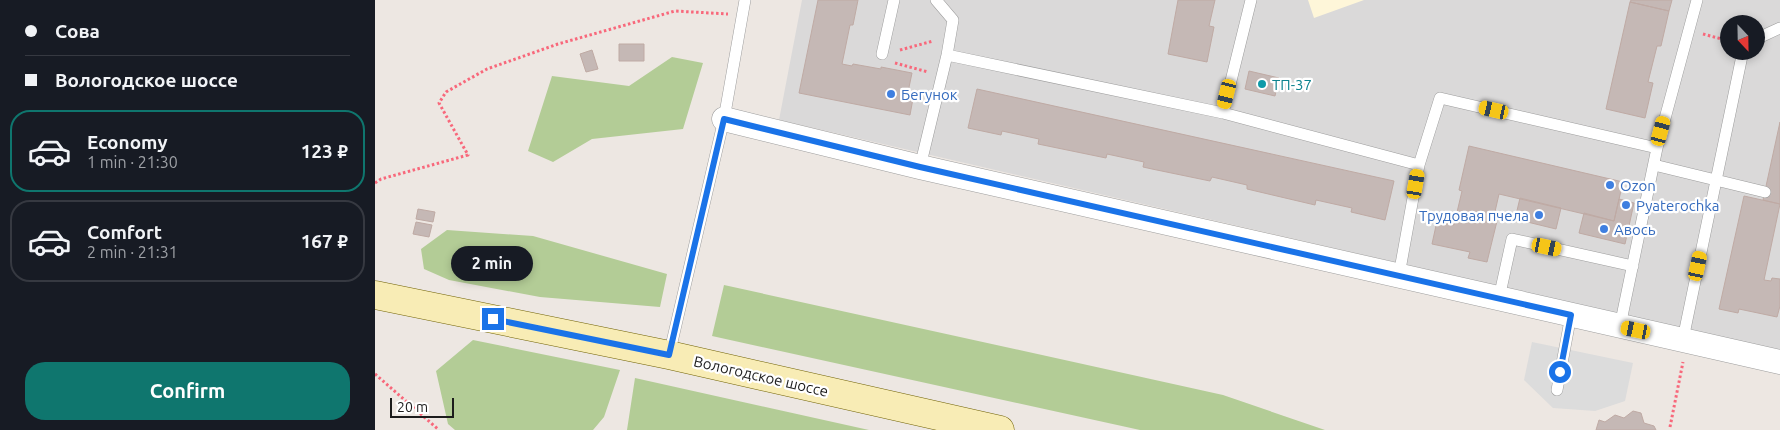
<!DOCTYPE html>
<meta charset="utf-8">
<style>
body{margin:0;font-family:Ubuntu,sans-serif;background:#20242c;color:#f1f3f6;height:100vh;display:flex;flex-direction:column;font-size:19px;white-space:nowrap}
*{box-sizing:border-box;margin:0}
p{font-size:16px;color:#9ea1a6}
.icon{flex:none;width:28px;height:28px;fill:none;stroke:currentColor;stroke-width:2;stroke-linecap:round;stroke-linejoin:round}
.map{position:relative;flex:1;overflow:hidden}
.panel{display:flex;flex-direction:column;background:#171b24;width:375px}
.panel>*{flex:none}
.guide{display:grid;align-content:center;height:110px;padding:0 25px;background:#171b24}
.needle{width:32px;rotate:158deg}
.controls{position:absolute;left:1345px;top:15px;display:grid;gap:10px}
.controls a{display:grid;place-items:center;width:45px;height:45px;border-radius:50%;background:#171b24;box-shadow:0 2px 8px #0003;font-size:25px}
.scale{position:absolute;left:15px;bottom:12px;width:64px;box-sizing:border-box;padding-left:5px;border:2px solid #1c1c1c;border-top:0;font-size:14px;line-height:18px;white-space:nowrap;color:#1c1c1c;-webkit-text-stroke:4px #fff;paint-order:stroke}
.end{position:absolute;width:22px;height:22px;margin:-11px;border:6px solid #1a73e8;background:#fff;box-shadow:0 0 0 2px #fff}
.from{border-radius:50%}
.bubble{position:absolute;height:35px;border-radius:18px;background:#171b24;box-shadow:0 2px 8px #0003;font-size:16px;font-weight:600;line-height:35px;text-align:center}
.car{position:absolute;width:15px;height:30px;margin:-15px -8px;border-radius:6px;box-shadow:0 0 4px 1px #0007;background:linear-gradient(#f5c518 24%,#345 0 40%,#f5c518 0 76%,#345 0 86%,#f5c518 0)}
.guide b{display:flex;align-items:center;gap:18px;height:48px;font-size:19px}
.guide b+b{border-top:1px solid #363941}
.guide i{width:12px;height:12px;background:#f1f3f6}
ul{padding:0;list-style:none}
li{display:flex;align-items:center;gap:15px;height:82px;margin:0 10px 8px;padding:0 15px;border:2px solid #363941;border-radius:20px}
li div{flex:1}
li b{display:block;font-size:19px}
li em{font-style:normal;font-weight:600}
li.selected{border-color:#0f766e}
li>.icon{width:45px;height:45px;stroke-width:1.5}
.button{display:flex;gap:10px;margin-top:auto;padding:10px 25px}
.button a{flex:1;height:58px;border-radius:20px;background:#0f766e;color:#fff;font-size:20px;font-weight:600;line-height:58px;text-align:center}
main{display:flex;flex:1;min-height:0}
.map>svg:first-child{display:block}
.residential{fill:#dad9d9;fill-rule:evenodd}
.education{fill:#fef6d9}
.forest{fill:#b3cc96}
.parking{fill:#dcdcdc}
.building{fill:#c5b8b5;stroke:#bfaaa4}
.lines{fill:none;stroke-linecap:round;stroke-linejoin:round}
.service-casing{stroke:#9d9d9d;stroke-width:12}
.minor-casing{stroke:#9d9d9d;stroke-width:25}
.secondary-casing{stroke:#706206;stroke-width:29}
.path{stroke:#f8687b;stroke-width:3;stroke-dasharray:2.5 2.5;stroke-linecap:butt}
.service{stroke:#fff;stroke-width:11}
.minor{stroke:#fff;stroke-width:24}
.secondary{stroke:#f8ecb5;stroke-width:28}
.route{stroke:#1a73e8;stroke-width:6}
.culture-dot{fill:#0f9aa8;stroke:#fff;stroke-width:2}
.shop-dot{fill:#3f7fe0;stroke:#fff;stroke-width:2}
.labels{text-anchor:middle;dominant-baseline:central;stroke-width:4.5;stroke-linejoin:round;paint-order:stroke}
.culture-label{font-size:15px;fill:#0d838f;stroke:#fff;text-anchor:start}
.shop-label{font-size:15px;fill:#366cbe;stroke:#fff;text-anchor:start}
.street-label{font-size:15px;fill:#1c1c1c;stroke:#fff}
</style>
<main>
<section class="panel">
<div class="guide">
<b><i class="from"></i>Сова</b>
<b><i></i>Вологодское шоссе</b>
</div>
<ul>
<li class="selected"><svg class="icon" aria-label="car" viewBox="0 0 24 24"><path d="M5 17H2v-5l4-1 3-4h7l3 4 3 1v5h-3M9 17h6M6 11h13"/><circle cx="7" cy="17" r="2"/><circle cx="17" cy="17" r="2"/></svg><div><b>Economy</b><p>1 min · 21:30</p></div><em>123 ₽</em></li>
<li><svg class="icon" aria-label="car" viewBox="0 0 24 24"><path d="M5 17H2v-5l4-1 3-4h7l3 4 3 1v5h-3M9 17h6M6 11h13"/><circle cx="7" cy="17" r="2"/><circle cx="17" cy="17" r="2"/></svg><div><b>Comfort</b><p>2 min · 21:31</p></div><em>167 ₽</em></li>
</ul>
<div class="button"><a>Confirm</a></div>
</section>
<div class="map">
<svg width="1405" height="430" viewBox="0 0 1405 430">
<rect width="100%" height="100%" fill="#ede7e2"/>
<path class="residential" d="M427,0H1405V351L404,120ZM1354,24H1381V51H1354Z"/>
<path class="education" d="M933,0H989L939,18Z"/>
<path class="forest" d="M297,57L328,63L308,129L217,139L178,162L153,151L177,76L254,86Z
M72,230L158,236L292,274L285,307L165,297L74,280L49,269L46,249Z
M349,285L848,395L950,430H765L337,336Z
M98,340L245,370L229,417L218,430H80L73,424L61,371Z
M260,378L494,430H252Z"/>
<path class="parking" d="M1157,342L1258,363L1250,401L1220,411L1178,408L1149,380Z"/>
<path class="building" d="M443,0H483L478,25H475L467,64L477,66L478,64L506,69V67L537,73L533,92L539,93L535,115L424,93Z
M803,0H840L834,26L839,27L832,62L793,54Z
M1256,0H1297L1294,11L1255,2Z
M1255,2L1294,11L1286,46H1282L1273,82L1278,83L1270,118L1231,109Z
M244,44H269V61H244Z
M217,50L223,69L211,72L205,54Z
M874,71L904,78L900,96L870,89Z
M602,89L1019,181L1010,220L976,212L977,208L941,200L940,205L872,189V185L837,177L835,181L777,169L768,167L769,162L732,154L731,158L663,144L664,139L627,131L626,135L593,128Z
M1405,122V204L1388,200Z
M1094,146L1248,182L1239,221L1124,194L1119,216L1123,217L1112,262L1093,258L1095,252L1057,244L1062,221L1079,225L1087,191L1084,190Z
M1369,196L1405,204L1389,280L1396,281L1397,278L1405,279V306L1402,317L1364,309L1363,313L1344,309Z
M1145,198L1186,208L1181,229L1140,219Z
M1244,199L1259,203L1250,244L1204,233L1209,213L1239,221Z
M43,209L60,212L58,222L41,219Z
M41,222L57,225L54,237L38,234Z
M1258,411L1266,413L1269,423L1279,426L1281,430H1221L1224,420L1230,422L1240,415L1249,418Z"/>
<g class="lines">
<g class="service-casing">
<path id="service" d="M1381,39L1405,28
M507,54L519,0
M572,55L848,113L1044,165L1024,275
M848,113L876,0
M1044,165L1065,98L1282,148
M1279,165L1390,192
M545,167L572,55L578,20L561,0
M1124,298L1137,239L1258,266
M1245,326L1282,148L1322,0
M1308,339L1368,51
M294,355L349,119L370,0
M1182,390L1196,315"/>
</g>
<g class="minor-casing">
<path id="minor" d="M349,119L545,167L1405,362"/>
</g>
<g class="secondary-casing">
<path id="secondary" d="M0,295L294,355L625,430"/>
</g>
<path class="path" d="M1328,34L1354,41
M525,50L558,41
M520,63L553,72
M0,183L6,179L93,155L64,103L71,92L112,69L183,44L300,11L353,14
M0,374L64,430
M1295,427L1308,362"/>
<use href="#service" class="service"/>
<use href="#minor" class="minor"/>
<use href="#secondary" class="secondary"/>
</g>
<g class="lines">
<path class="route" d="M118,319L294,355L349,119L545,167L1196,315L1185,372"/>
</g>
<circle class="culture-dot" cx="887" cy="84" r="5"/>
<g class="shop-dot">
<circle cx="516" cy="94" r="5"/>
<circle cx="1235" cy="185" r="5"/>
<circle cx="1251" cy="205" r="5"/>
<circle cx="1164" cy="215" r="5"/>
<circle cx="1229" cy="229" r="5"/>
</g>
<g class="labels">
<g class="culture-label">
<text x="897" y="84">ТП-37</text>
</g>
<g class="shop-label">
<text x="526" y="94">Бегунок</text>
<text x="1245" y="185">Ozon</text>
<text x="1261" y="205">Pyaterochka</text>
<text x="1154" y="215" text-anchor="end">Трудовая пчела</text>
<text x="1239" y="229">Авось</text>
</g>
<g class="street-label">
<text transform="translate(386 376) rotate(13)">Вологодское шоссе</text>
</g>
</g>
</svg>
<div class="controls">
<a><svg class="needle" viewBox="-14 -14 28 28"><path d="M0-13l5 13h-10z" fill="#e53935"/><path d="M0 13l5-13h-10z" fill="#9ea1a6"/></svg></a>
</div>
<div class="scale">20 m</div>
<i class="end from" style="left:1185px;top:372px"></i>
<i class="end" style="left:118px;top:319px"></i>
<div class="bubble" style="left:76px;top:246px;width:82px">2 min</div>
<i class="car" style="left:852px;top:94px;rotate:194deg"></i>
<i class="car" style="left:1119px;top:110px;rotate:283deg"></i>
<i class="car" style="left:1286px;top:131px;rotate:15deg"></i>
<i class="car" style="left:1041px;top:184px;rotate:10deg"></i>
<i class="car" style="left:1172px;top:247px;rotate:102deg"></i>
<i class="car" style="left:1323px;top:266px;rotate:12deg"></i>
<i class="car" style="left:1261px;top:330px;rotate:282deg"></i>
</div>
</main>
